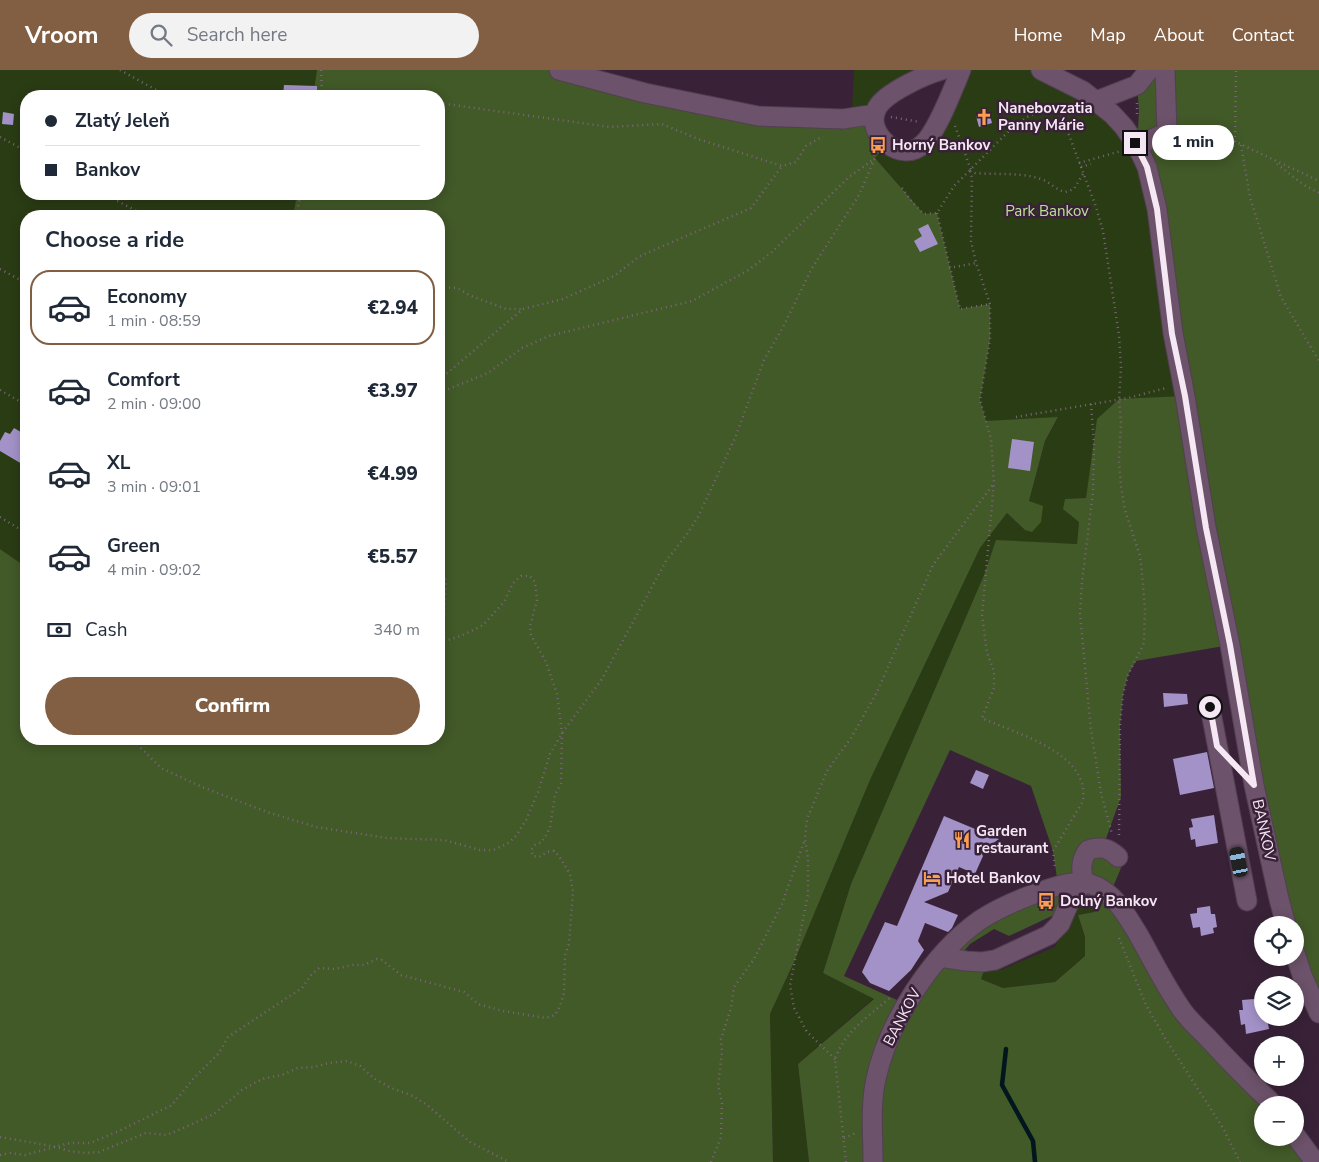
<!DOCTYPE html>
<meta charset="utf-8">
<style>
body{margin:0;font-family:"Nunito Sans",sans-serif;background:#f2f2f3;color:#1f2937;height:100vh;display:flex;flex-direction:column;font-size:19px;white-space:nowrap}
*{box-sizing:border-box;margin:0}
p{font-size:16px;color:#747a83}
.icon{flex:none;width:28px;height:28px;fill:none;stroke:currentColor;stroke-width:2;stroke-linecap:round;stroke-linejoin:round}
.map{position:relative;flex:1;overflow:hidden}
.sheet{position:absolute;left:20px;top:140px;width:425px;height:535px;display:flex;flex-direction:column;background:#fff;border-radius:20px;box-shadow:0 2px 12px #0003}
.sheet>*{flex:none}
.hud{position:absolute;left:20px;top:20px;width:425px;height:110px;border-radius:20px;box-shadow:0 2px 12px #0003;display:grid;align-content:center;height:110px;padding:0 25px;background:#fff}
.fabs{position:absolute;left:1254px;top:846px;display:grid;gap:10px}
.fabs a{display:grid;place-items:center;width:50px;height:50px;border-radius:50%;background:#fff;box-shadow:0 2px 12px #0003;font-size:25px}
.end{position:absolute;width:22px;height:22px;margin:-11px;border:6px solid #f6e7f5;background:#111;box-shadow:0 0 0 2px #111}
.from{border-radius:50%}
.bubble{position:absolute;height:35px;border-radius:18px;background:#fff;box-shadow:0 2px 12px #0003;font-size:16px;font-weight:800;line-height:35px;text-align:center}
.car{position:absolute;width:15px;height:30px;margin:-15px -8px;border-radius:6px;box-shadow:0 0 4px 1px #0007;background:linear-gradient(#222 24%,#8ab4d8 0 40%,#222 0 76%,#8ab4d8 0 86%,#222 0)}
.hud b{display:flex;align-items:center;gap:18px;height:48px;font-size:19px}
.hud b+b{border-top:1px solid #e0e1e3}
.hud i{width:12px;height:12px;background:#1f2937}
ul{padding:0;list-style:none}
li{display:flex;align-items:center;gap:15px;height:75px;margin:0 10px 8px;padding:0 15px;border:2px solid transparent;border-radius:20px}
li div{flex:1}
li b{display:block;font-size:19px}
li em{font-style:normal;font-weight:800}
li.active{border-color:#825e42}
li>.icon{width:45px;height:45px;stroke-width:1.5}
h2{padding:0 25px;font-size:22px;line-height:60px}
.pay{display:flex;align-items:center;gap:12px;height:55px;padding:0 25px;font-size:19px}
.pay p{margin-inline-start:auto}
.button{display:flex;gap:10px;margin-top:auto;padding:10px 25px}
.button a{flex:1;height:58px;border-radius:30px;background:#825e42;color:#fff;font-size:20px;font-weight:800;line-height:58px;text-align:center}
header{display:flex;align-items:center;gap:30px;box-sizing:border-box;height:70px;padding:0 25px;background:#825e42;color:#fff}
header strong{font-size:24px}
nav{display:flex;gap:28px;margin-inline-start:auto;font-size:18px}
.search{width:350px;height:45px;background:#f2f2f3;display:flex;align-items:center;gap:12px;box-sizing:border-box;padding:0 18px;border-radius:28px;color:#747a83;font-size:19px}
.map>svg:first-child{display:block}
.green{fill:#2a3c14}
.forest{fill:#425928;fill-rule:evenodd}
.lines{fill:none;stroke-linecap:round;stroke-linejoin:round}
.stream{stroke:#02171d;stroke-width:4.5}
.building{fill:#a392c8}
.minor-casing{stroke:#533f52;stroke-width:21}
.path{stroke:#7b677a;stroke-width:2.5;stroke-dasharray:1 4;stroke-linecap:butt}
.minor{stroke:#6c526a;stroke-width:19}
.route{stroke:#f6e7f5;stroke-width:6}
.labels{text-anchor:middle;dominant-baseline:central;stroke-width:5;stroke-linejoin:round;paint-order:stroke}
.poi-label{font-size:15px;font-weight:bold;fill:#f6e7f5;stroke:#392238;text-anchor:start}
.park-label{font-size:15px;fill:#bbe195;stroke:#392238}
.street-label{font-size:15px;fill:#f6e7f5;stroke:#392238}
</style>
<header>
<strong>Vroom</strong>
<div class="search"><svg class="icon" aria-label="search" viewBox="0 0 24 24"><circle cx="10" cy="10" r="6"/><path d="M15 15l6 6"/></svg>Search here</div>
<nav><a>Home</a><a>Map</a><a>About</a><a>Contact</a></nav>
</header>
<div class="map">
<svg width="1319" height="1092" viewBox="0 0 1319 1092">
<rect width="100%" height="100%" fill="#392238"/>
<path class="green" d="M0,0H317L313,26H26V124H297L293,146H26V497L0,479Z
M854,0H942L880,34L852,39Z
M961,0H1041L1051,4L1137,76L1185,326L1098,349L1086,428L1079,452L1077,474L996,471L984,505L851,814L823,903L874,928L798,994L809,1092H773L770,944L794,892L870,710L980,478L1007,443L1025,460L1029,432L1045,371L1058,348L986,352L980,330L990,269V234L960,239L937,143L924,144L875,88L887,74L912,81Z
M1078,828L1098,830L1094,842L1078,845L1085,868V886L1055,912L1003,918L981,909L985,898L1001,900L1055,877Z"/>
<path class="forest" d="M317,0H585L760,41L852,39L887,74L875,88L924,144L937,143L960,239L990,234V269L980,330L986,351L1058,347L1045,371L1029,431L1043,436L1041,452L1032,462L1025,460L1007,443L980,478L870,710L794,892L770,944L773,1092H0V479L26,497V669H439V146H293L297,124H439V26H313Z
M1136,0H1319V943L1295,883V855H1286L1230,575L1136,591L1128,605L1123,624L1120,656L1121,727L1103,777L1118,787L1121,798L1113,817L1182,940L1262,1035V1068H1295L1315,1092H809L798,994L874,929L823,903L851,814L984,505L996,470L1077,474L1079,452L1063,439L1065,429L1086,428L1097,349L1119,329L1184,326L1137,76L1139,41ZM950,680L1031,716L1053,781L1058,815L952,874L906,934L844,906ZM1078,828L1097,831L1094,842L1078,845L1085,867V886L1055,912L1003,918L981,909L985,898L954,893L970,874L994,859L1009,866L1056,844Z"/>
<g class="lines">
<path class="stream" d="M1006,979L1002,1015L1033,1071L1035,1092"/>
</g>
<path class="building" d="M284,15L317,16V26H283Z
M3,42L14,44L13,55L2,54Z
M989,42L992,53L979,57L976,46Z
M928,154L938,174L920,182L914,171L922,166L918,159Z
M14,358L26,365V386L22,394L0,381V371L5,362L10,364Z
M1012,369L1034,372L1030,401L1008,398Z
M1163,623L1187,624L1188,634L1164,637Z
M1207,682L1214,718L1180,725L1173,689Z
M976,700L989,705L983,719L970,713Z
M1214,745L1218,773L1196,777L1195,769L1191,770L1189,758L1193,757L1191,749Z
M944,746L999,769L981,782L983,786L975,804L959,797L948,822L924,832L958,845L952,858L948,862L925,853L918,871L924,880L911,900L889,921L870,913L862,902L885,852L897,856Z
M1210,836L1211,844H1215L1217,857L1213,858L1214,863L1201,866L1200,857L1193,858L1190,844L1197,843V838Z
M1254,929L1256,938H1262V948H1267L1269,959L1246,964L1245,954L1241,955L1239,940H1243L1242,930Z"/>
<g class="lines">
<g class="minor-casing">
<path id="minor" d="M559,0L645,23L758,46L843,49L875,44
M942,0C925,5 886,22 877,38C863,64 902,95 923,74C937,62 953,19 961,0
M1041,0L1083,21L1112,44L1124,57L1137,76L1147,97L1157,139L1173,263L1185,326L1206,457L1230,575L1254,715L1279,829L1286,855
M1096,31L1137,15L1149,0
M1137,76L1167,62L1165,0
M1210,637L1247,831
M1295,883L1302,905L1319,943
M940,887L966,891L982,892L995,890L1049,865L1060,854L1073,824L1084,813C1081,800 1080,791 1088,780C1101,776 1109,778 1118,787
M1295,1065L1315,1092
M873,1092C873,1065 870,1035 876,1009C888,952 933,883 980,850C997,839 1015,831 1034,824C1057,816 1081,805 1103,820C1119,831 1128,848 1138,864C1152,889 1165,916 1182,940C1189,950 1199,959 1207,967C1229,991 1251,1013 1274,1035"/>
</g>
<path class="path" d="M120,0L167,26
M321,0L322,26
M439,33L610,57L662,54L698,69L782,96L796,92L806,76L823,66
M1137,33V47
M1058,36L1095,134L1103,161L1119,265L1121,297L1119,329L1121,353L1119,391L1121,416L1125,440L1140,486L1142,504L1145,539L1144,573L1128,605L1123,624L1120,656L1119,767
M891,47L920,52
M955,56L971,100
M1182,57H1201L1219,64L1319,111
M0,67L26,81
M1235,72L1236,0
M1241,75L1250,127L1281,227L1319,291
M1079,93L1121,81
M1277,94L1304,115L1319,123
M1081,97L1091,94
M970,101L972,108L971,171L976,193L990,234V269L980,330L991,369L994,413L982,545L987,583L994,601V618L982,648C1016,664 1090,682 1083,731L1053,781L1055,799
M970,101L975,103C997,105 1020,102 1041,109C1050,112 1056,120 1065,122L1074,119L1083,104
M902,118L912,132L924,144L937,143L954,116L1011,59L1027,47L1044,39L1072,34
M104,124L146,146
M937,143L960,239L990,234
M296,146L301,124
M949,198L976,193
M0,199L26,213
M439,217L457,218L471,226L506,239H522
M439,310L523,239L563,229L614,206L640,186L751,138L782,96
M0,320L26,335
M439,323L488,303L522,278L549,266L692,231L747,201L772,182L849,107L873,90
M1091,334L1094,373L1093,422L1082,512L1080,544L1091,660L1101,723L1112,764
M1016,347L1128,328L1166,318
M0,447L26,463
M136,669L141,678L161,698L202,717L267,742L316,757L387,768L444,770L480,780H493L507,774L516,766L526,750L538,722L550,684L562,663L602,609L666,491L687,464L698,447L735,368L764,290L783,257L812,198L859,125L875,88
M1119,868L1146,935L1165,968L1223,1058L1240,1092
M835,989L807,962L794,938L790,915L808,824V789L805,769L807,749L827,701L851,668L877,622L933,495L994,413
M0,1067L57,1077L68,1081L86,1083L99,1082L146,1063L167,1065L181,1059L214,1044L242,1020L262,1009L282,1005L298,998L314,997L329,993L347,991L360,996L375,1009L391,1018L413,1026L427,1035L470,1072L509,1092
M844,1068L856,1063
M0,1085L10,1083L25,1085L70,1073H90L119,1061L172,1035L194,1008L219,983L228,967L302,918L311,905L319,898L334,899L353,895H364L377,889L382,890L401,905L464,922L478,934L503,941L546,948L555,945L560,936L564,923L565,885L569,874L573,821L570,804L559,786L554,781L547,782L539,787L533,786L531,780L535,775L542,772L550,758L555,725L561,713L562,663L557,624L546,592L531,565L530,556L537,530L535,512L530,506H521L513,513L504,532L483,555L461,566L448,570L444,568L443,564L446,512L439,490
M711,1092L721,1067L722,1033L718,1016L722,982L721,969L731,938L734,917L754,889L782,834L804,772
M846,1092L835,989C845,961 869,946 891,927"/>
<use href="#minor" class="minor"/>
</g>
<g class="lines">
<path class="route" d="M1135,73L1147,97L1157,139L1172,264L1185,326L1206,458L1230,575L1254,715L1217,676L1210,637"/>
</g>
<defs>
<g id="church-bare" transform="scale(1.35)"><path d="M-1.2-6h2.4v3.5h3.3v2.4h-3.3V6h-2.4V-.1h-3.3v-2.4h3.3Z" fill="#fb9e50" stroke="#392238" stroke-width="2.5" paint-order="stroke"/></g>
<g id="bus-bare" transform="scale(1.35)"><path d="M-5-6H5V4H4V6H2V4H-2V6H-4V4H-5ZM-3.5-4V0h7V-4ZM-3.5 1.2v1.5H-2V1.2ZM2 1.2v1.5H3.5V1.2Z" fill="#fb9e50" stroke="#392238" stroke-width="2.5" paint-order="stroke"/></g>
<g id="restaurant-bare" transform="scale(1.35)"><path d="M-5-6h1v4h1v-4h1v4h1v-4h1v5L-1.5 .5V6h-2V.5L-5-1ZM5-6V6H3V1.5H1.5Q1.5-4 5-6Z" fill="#fb9e50" stroke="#392238" stroke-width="2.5" paint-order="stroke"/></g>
<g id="hotel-bare" transform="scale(1.35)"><path d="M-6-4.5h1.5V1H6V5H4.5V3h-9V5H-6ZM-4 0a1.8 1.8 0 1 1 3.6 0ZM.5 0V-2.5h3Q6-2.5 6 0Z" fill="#fb9e50" stroke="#392238" stroke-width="2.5" paint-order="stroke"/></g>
</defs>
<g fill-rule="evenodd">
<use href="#church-bare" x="984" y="47"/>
<use href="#bus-bare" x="878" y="75"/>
<use href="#restaurant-bare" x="962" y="770"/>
<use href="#hotel-bare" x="932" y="808"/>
<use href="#bus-bare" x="1046" y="831"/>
</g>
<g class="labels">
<g class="poi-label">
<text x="998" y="38">Nanebovzatia<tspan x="998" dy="17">Panny Márie</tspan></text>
<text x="892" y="75">Horný Bankov</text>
<text x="976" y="761">Garden<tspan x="976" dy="17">restaurant</tspan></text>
<text x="946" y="808">Hotel Bankov</text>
<text x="1060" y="831">Dolný Bankov</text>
</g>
<g class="park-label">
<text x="1047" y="141">Park Bankov</text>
</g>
<g class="street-label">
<text transform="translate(1264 760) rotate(78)">BANKOV</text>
<text transform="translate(902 947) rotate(-62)">BANKOV</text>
</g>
</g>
</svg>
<div class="fabs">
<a><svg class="icon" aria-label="locate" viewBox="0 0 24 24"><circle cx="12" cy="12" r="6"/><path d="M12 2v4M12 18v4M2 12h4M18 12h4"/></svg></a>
<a><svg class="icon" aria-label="layers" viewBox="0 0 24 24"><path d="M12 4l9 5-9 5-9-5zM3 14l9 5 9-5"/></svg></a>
<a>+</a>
<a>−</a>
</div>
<i class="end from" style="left:1210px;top:637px"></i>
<i class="end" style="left:1135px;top:73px"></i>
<div class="bubble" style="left:1152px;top:55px;width:82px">1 min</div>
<i class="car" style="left:1239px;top:792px;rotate:349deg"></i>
<div class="hud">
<b><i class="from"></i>Zlatý Jeleň</b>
<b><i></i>Bankov</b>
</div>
<section class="sheet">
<h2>Choose a ride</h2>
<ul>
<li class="active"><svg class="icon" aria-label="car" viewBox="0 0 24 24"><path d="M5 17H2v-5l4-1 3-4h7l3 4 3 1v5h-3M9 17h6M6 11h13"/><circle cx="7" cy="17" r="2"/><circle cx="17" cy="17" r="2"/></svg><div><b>Economy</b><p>1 min · 08:59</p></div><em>€2.94</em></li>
<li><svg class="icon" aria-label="car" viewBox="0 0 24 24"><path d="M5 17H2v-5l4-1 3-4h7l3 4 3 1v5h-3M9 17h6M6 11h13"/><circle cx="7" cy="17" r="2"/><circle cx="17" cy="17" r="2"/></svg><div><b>Comfort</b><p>2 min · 09:00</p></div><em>€3.97</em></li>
<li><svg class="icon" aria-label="car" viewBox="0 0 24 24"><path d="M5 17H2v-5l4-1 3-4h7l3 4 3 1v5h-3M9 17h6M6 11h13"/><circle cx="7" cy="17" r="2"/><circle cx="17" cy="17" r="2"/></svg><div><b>XL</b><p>3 min · 09:01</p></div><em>€4.99</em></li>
<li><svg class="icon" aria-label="car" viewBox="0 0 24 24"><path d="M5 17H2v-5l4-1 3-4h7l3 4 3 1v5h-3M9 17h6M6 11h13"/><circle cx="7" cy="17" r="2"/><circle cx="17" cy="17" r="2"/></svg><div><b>Green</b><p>4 min · 09:02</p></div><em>€5.57</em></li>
</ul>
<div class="pay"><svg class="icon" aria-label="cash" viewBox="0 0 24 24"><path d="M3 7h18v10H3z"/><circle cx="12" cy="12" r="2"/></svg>Cash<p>340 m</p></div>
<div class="button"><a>Confirm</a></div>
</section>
</div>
